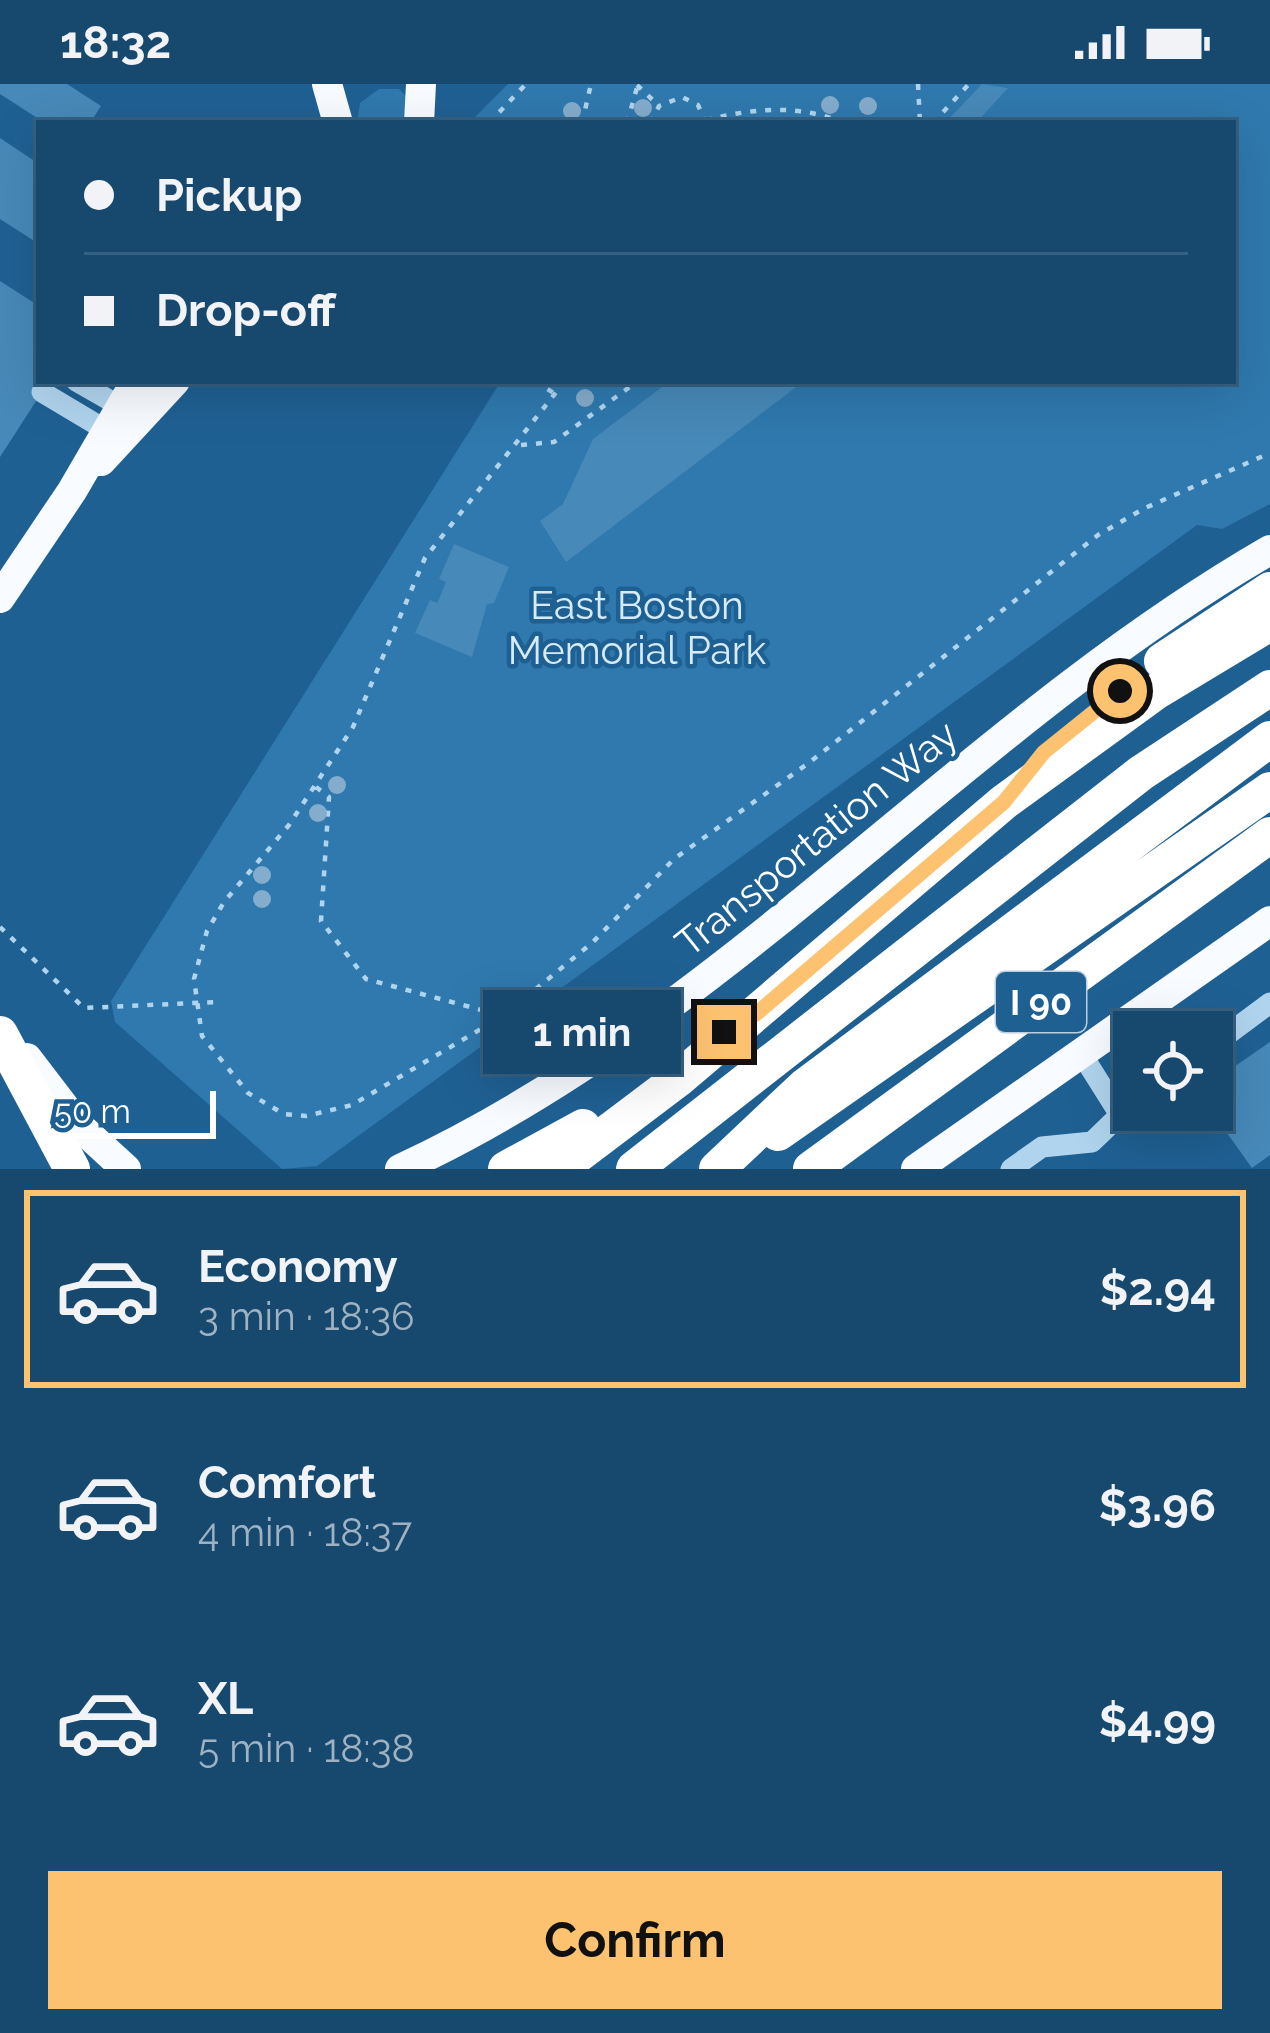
<!DOCTYPE html>
<meta charset="utf-8">
<style>
body{margin:0;font-family:Raleway,sans-serif;background:#204f73;color:#f1f3f6;height:100vh;display:flex;flex-direction:column;font-size:45px;white-space:nowrap}
*{box-sizing:border-box;margin:0}
p{font-size:39px;color:#9eb2c2}
.icon{flex:none;width:66px;height:66px;fill:none;stroke:currentColor;stroke-width:2;stroke-linecap:round;stroke-linejoin:round}
.map{position:relative;height:1085px;overflow:hidden}
.panel{display:flex;flex-direction:column;background:#17486e;flex:1}
.panel>*{flex:none}
.hud{position:absolute;left:36px;top:36px;width:1200px;height:264px;border-radius:0px;box-shadow:0 12px 48px #0002,0 0 0 3px #366081;display:grid;align-content:center;height:264px;padding:0 48px;background:#17486e}
.fabs{position:absolute;left:1113px;top:927px;display:grid;gap:24px}
.fabs a{display:grid;place-items:center;width:120px;height:120px;border-radius:0px;background:#17486e;box-shadow:0 12px 48px #0002,0 0 0 3px #366081;font-size:60px}
.scale{position:absolute;left:36px;bottom:30px;width:180px;box-sizing:border-box;padding-left:12px;border:6px solid #fff;border-top:0;font-size:33px;line-height:42px;white-space:nowrap;color:#fff;-webkit-text-stroke:9px #1f6093;paint-order:stroke}
.end{position:absolute;width:54px;height:54px;margin:-27px;border:15px solid #fcc270;background:#111;box-shadow:0 0 0 6px #111}
.from{border-radius:50%}
.bubble{position:absolute;height:84px;border-radius:0px;background:#17486e;box-shadow:0 12px 48px #0002,0 0 0 3px #366081;font-size:39px;font-weight:700;line-height:84px;text-align:center}
.hud b{display:flex;align-items:center;gap:42px;height:114px;font-size:45px}
.hud b+b{border-top:3px solid #366081}
.hud i{width:30px;height:30px;background:#f1f3f6}
ul{padding:21px 0 0;list-style:none}
li{display:flex;align-items:center;gap:36px;height:198px;margin:0 24px 18px;padding:0 24px;border:6px solid transparent;border-radius:0px}
li div{flex:1}
li b{display:block;font-size:45px}
li em{font-style:normal;font-weight:700}
li.active{border-color:#fcc270}
li>.icon{width:108px;height:108px;stroke-width:1.5}
.cta{display:flex;gap:24px;margin-top:auto;padding:24px 48px}
.cta a{flex:1;height:138px;border-radius:0px;background:#fcc270;color:#111;font-size:48px;font-weight:700;line-height:138px;text-align:center}
.status{display:flex;justify-content:space-between;align-items:center;height:84px;padding:0 60px;background:#17486e;direction:ltr}
.status svg{height:33px;fill:currentColor}
.map>svg:first-child{display:block}
.green{fill:#2f79ae}
.building{fill:#4789b9}
.lines{fill:none;stroke-linecap:round;stroke-linejoin:round}
.path{stroke:#b0d4ee;stroke-width:4.5;stroke-dasharray:6 9;stroke-linecap:butt}
.minor{stroke:#b0d4ee;stroke-width:21}
.major{stroke:#f8fbff;stroke-width:30}
.highway{stroke:#fff;stroke-width:36}
.tree{fill:#84accc}
.route{stroke:#fcc270;stroke-width:15}
.labels{text-anchor:middle;dominant-baseline:central;stroke-width:9;stroke-linejoin:round;paint-order:stroke}
.shield{fill:#1f6093;stroke:#bccfdf;stroke-width:3}
.shield-label{font-size:36px;font-weight:bold;fill:#fff}
.park-label{font-size:39px;fill:#d6ebfa;stroke:#1f6093}
.street-label{font-size:39px;fill:#fff;stroke:#1f6093}
</style>
<div class="status"><b>18:32</b><svg viewBox="0 0 49 12"><path d="M0 12V9h3v3zM5 12V6h3v6zM10 12V3h3v9zM15 12V0h3v12zM26 1h20v11H26zM47 4h2v5h-2z"/></svg></div>
<div class="map">
<svg width="1270" height="1085" viewBox="0 0 1270 1085">
<rect width="100%" height="100%" fill="#1f6093"/>
<path class="green" d="M508,0H1270V420L1222,445L1197,441L317,1082L282,1085L115,938L111,917L501,297H1233V39H469Z
M379,5H399L407,13L405,39H357L360,19Z"/>
<path class="building" d="M0,0H67L101,22L90,39H45L0,10Z
M982,0L1008,4L976,39H945Z
M0,54L39,80V160L0,135Z
M0,197L39,222V297H49L0,373Z
M670,297H804L566,478L540,437L563,420L593,355Z
M454,460L509,483L494,519L487,520L472,573L415,549L430,516L437,519L440,513L446,498L439,495Z
M1270,958V1071L1252,1084L1212,1028V998Z"/>
<g class="lines">
<path class="path" d="M918,0L920,39
M637,1L659,22
M706,36C756,24 797,20 845,39
M489,39L526,0
M582,39L591,0
M627,39L638,0
M651,39L659,22L682,13L698,21L706,39
M933,39L969,0
M535,297L555,310
M565,297L425,474L353,643L289,741L224,818L207,847L194,895L202,952L248,1009L284,1030L306,1032L352,1021L503,932L592,859L674,775L810,678L1098,451L1145,424L1270,369
M521,361L554,358L638,297
M316,703L329,713L321,837L366,895L500,931
M0,843L84,924L216,918"/>
<path class="minor" d="M76,297L118,321
M42,308L104,345
M1212,962L1270,919
M1081,969L1120,1031L1134,1021
M1011,1085L1042,1063L1092,1058L1120,1031"/>
<path class="major" d="M327,0L338,39
M419,39L421,0
M101,377L175,297
M0,514L72,407L136,297
M27,974L79,1042L126,1085
M400,1085C727,934 960,645 1270,466
M916,1085L1270,837"/>
<path class="highway" d="M1162,577L1270,506
M0,950L72,1085
M778,1049L1270,706
M506,1085L583,1043
M559,1085L677,996L1004,718L1157,607L1270,539
M634,1085L1141,689L1270,604
M717,1085L804,1003L1270,655
M811,1085L1270,751"/>
</g>
<g class="tree">
<circle cx="830" cy="21" r="9"/>
<circle cx="868" cy="22" r="9"/>
<circle cx="643" cy="24" r="9"/>
<circle cx="572" cy="27" r="9"/>
<circle cx="585" cy="314" r="9"/>
<circle cx="337" cy="701" r="9"/>
<circle cx="318" cy="729" r="9"/>
<circle cx="262" cy="791" r="9"/>
<circle cx="262" cy="815" r="9"/>
</g>
<g class="lines">
<path class="route" d="M724,948L756,930L1004,718L1044,668L1120,607"/>
</g>
<g class="labels">
<rect class="shield" x="996" y="888" width="90" height="60" rx="9"/>
<g class="shield-label">
<text x="1041" y="918">I 90</text>
</g>
<g class="park-label">
<text x="637" y="521">East Boston<tspan x="637" dy="45">Memorial Park</tspan></text>
</g>
<g class="street-label">
<text transform="translate(816 754) rotate(-39)">Transportation Way</text>
</g>
</g>
</svg>
<div class="fabs">
<a><svg class="icon" aria-label="locate" viewBox="0 0 24 24"><circle cx="12" cy="12" r="6"/><path d="M12 2v4M12 18v4M2 12h4M18 12h4"/></svg></a>
</div>
<div class="scale">50 m</div>
<i class="end from" style="left:1120px;top:607px"></i>
<i class="end" style="left:724px;top:948px"></i>
<div class="bubble" style="left:483px;top:906px;width:198px">1 min</div>
<div class="hud">
<b><i class="from"></i>Pickup</b>
<b><i></i>Drop-off</b>
</div>
</div>
<section class="panel">
<ul>
<li class="active"><svg class="icon" aria-label="car" viewBox="0 0 24 24"><path d="M5 17H2v-5l4-1 3-4h7l3 4 3 1v5h-3M9 17h6M6 11h13"/><circle cx="7" cy="17" r="2"/><circle cx="17" cy="17" r="2"/></svg><div><b>Economy</b><p>3 min · 18:36</p></div><em>$2.94</em></li>
<li><svg class="icon" aria-label="car" viewBox="0 0 24 24"><path d="M5 17H2v-5l4-1 3-4h7l3 4 3 1v5h-3M9 17h6M6 11h13"/><circle cx="7" cy="17" r="2"/><circle cx="17" cy="17" r="2"/></svg><div><b>Comfort</b><p>4 min · 18:37</p></div><em>$3.96</em></li>
<li><svg class="icon" aria-label="car" viewBox="0 0 24 24"><path d="M5 17H2v-5l4-1 3-4h7l3 4 3 1v5h-3M9 17h6M6 11h13"/><circle cx="7" cy="17" r="2"/><circle cx="17" cy="17" r="2"/></svg><div><b>XL</b><p>5 min · 18:38</p></div><em>$4.99</em></li>
</ul>
<div class="cta"><a>Confirm</a></div>
</section>
